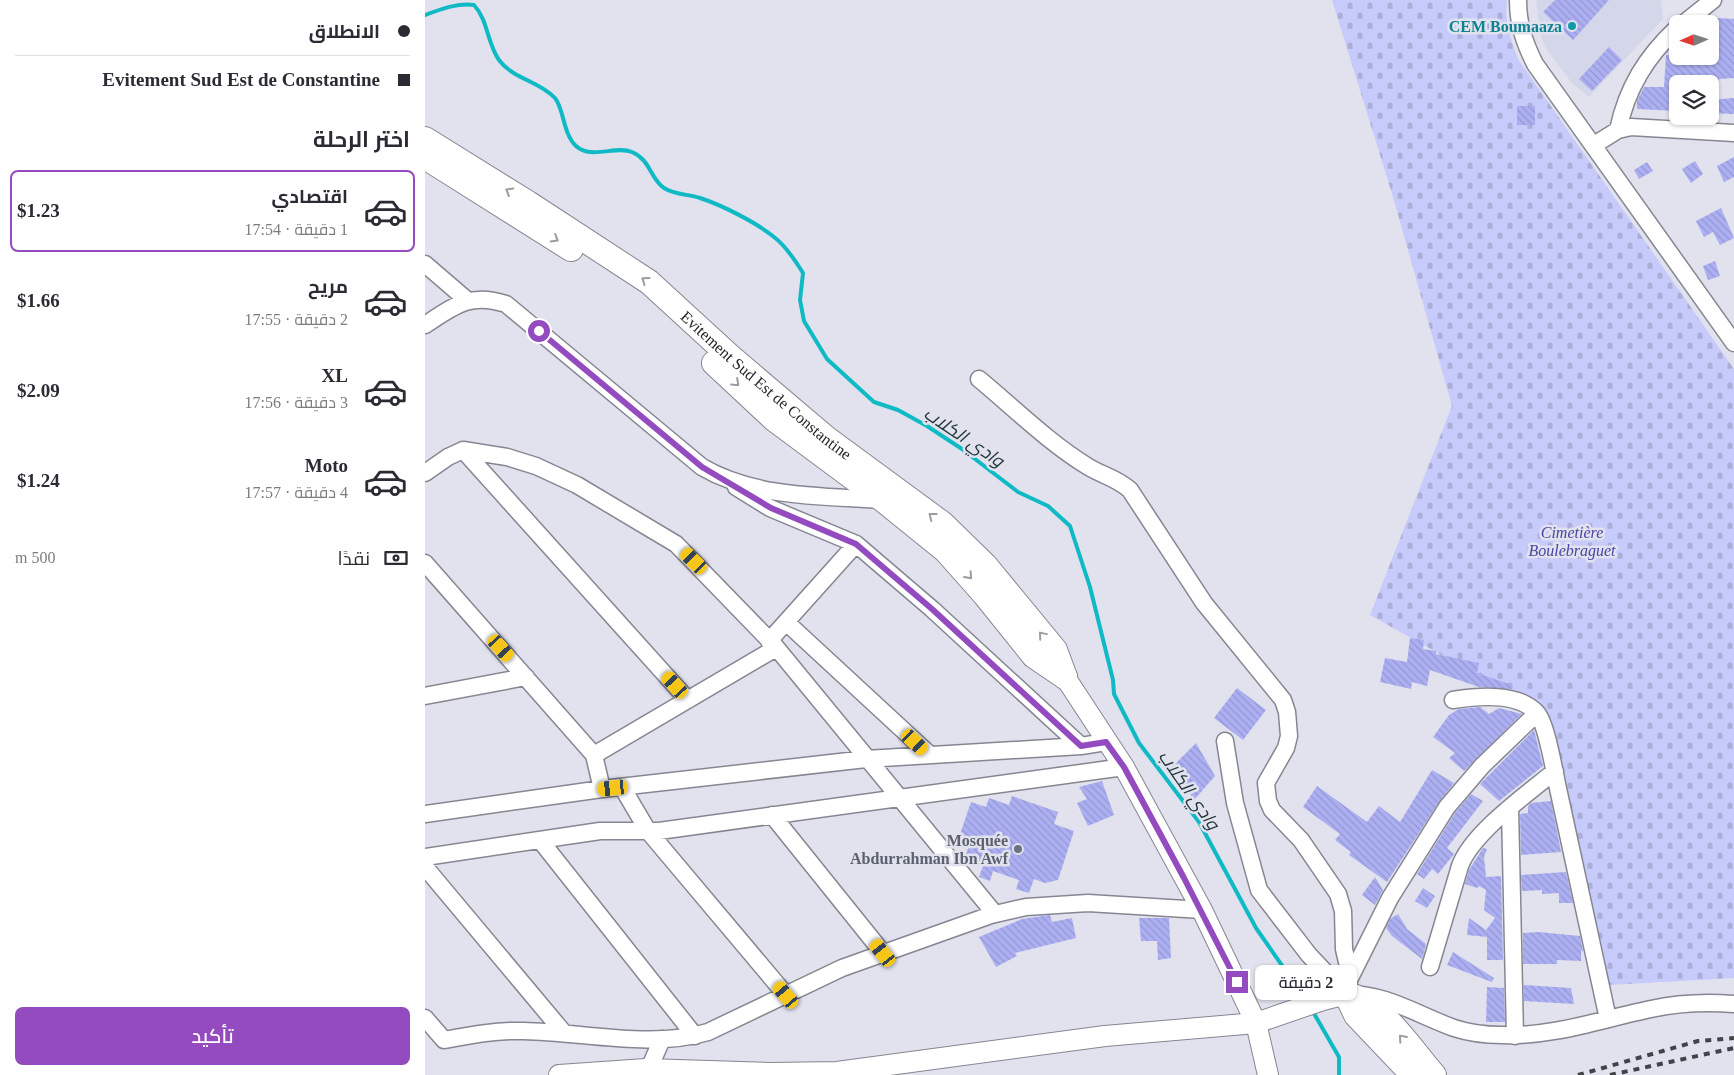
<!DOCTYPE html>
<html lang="ar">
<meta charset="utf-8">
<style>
body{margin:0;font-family:"Times New Roman",Cairo,serif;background:#f2f2f3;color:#2b2b33;direction:rtl;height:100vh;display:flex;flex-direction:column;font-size:19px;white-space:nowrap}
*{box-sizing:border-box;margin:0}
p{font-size:16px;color:#7c7c81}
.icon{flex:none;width:28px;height:28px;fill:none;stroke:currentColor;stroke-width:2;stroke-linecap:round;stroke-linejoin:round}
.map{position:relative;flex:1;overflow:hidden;direction:ltr}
.drawer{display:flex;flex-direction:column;background:#fff;width:425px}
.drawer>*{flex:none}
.top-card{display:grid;align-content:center;height:110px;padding:0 15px;background:#fff}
.needle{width:32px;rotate:267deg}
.controls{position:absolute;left:1244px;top:15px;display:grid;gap:10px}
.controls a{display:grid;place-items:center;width:50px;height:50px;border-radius:8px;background:#fff;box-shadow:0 1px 4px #0004;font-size:25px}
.end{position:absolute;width:22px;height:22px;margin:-11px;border:6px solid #934bbf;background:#fff;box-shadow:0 0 0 2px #fff}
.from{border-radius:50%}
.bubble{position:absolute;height:35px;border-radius:8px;background:#fff;box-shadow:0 1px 4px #0004;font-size:16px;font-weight:600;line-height:35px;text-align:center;direction:rtl}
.car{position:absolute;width:15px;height:30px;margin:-15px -8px;border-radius:6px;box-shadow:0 0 4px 1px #0007;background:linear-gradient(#f5c518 24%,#345 0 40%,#f5c518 0 76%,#345 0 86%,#f5c518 0)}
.top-card b{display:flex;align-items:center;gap:18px;height:48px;font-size:19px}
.top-card b+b{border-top:1px solid #e1e1e2}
.top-card i{width:12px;height:12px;background:#2b2b33}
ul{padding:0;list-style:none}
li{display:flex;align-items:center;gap:15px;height:82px;margin:0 10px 8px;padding:0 5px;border:2px solid transparent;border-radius:8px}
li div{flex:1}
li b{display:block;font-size:19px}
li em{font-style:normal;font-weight:600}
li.current{border-color:#934bbf}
li>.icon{width:45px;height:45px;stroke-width:1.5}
h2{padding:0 15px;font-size:22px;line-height:60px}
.pay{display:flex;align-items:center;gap:12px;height:55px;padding:0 15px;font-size:19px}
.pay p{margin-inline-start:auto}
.action{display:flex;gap:10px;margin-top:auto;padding:10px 15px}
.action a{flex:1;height:58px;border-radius:8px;background:#934bbf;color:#fff;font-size:20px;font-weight:600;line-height:58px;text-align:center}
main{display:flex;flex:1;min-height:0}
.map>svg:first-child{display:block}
.built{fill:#d4d6e9}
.cemetery{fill:url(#cemetery-stones)}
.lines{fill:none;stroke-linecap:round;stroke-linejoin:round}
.stream{stroke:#0fbac4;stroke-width:4}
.building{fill:url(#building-back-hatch)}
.minor-casing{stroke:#858691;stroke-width:19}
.major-casing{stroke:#858691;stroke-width:22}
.highway-casing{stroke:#858691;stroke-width:26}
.minor{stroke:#fff;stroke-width:16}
.major{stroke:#fff;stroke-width:20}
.highway{stroke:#fff;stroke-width:24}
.rail{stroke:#424348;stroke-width:4;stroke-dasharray:6 6;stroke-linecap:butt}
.oneway{stroke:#9c9d9f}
.route{stroke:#934bbf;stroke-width:6}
.culture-dot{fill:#0f9aa8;stroke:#e1e2ee;stroke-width:2}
.worship-dot{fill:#6b7280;stroke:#e1e2ee;stroke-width:2}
.labels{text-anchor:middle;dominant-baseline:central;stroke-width:5;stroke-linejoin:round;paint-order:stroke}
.culture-label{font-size:16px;font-weight:bold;fill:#0d838f;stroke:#e1e2ee;text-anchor:end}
.street-label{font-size:16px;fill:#242529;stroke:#e1e2ee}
.park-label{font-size:16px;font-style:italic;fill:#4a44a4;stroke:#e1e2ee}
.worship-label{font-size:16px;font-weight:bold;fill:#5b616d;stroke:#e1e2ee;text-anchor:end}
.water-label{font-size:18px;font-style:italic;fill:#1a3234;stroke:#e1e2ee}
</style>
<main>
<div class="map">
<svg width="1309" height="1075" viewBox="0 0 1309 1075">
<defs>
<pattern id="cemetery-stones" width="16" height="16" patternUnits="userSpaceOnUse" patternTransform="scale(1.25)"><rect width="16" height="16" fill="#c7cbfb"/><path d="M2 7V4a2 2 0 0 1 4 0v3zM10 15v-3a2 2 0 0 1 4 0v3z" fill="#abaed7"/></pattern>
<pattern id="building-back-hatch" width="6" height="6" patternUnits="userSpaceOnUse" patternTransform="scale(1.25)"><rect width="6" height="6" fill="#acb0f3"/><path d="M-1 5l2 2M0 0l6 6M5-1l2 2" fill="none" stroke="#9497d0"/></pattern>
</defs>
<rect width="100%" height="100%" fill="#e1e2ee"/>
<path class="built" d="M1111,0H1236L1238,19L1164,97L1147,83L1120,47L1115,32Z"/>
<path class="cemetery" d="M907,0H1082C1079,22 1086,39 1093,59L1309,369V978L1184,985L1116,711L945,615L1027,406L968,197Z"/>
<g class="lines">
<path class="stream" d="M0,15C17,9 31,3 49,5C63,20 62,43 74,60C88,79 114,81 130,98C139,109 138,134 151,146C166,160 191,145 207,152C226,160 225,179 239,188C250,195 263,194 275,198C297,205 332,223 349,237C361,246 370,260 378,273L375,300L379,321L402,359L449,402L473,410L502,426L537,449L593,492L623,506L645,526L665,587L688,680L689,694L714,743L774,822L831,928L881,1000
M887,1010L914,1057V1075"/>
</g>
<path class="building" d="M1130,0H1184L1148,40L1118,12Z
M1292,18L1309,19V78L1294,79V84H1252V111L1212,109V101L1219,87H1239L1241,55L1285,56V19Z
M1184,47L1197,60L1167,91L1154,79Z
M1309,98V114L1285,113V100Z
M1092,106H1110V125H1092Z
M1309,157V177L1299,182L1292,166Z
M1270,161L1278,174L1266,183L1257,169Z
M1222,162L1228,171L1214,179L1209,170Z
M1296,208L1309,238L1295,245L1288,232L1279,237L1271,221Z
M1290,261L1295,276L1283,280L1278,266Z
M985,638L999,640L998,649L1011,651V654L1054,663L1052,673L1087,685L1086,689L1054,687L1005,670L1002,686L987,682L986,689L955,682L960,658L982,662Z
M812,688L841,710L818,740L789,718Z
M1055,707L1064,714L1074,708L1097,714L1039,771L1024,758L1030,753L1008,737L1024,715L1034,709Z
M1109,730L1118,766L1074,801L1055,784Z
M771,743L790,776L769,800L748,766Z
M1007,770L1029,783L1014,802L962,882L924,855L926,852L910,840L915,834L878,807L892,786L942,822L954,806L975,822Z
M677,781L689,815L663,826L652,803L662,799L654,787Z
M1046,794L1058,801L1022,848L1029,854L1013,874L1007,869L999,879L992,874L1030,813Z
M587,796L633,812L629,824L649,831L633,880L620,883L609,879L604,893L591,889L594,880L568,871L565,881L554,877L559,863L540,856L546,841L534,837L546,802L561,807L564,798L584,805Z
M1126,801L1136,852L1096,855L1095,814L1103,813V806L1106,803Z
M1058,848L1062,849L1059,857L1061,877L1076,876L1078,960H1062V937L1042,935L1044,918L1061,930L1070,918L1059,910L1061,890L1054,886L1052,888L1040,884L1044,870Z
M1141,872L1148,903H1134V893L1117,894V890L1097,891L1096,875Z
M950,877L958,890L950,905L937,895Z
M998,888L1010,896L1002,908L990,901Z
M973,914L982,929L1001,944L997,959L967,936L961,928L965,919Z
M625,915L627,922L647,918L651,938L590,953L592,956L571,967L554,937L597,919Z
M714,918H744L746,958L733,960L732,941H716Z
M1113,932L1155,936L1158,951H1156V961L1132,960V964H1098V933Z
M1028,952L1069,978L1067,982L1022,965Z
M1099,985L1146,988L1149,1004L1099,1001Z
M1062,987L1079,988L1080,1022H1061Z"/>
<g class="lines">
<g class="minor-casing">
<path id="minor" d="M1093,0C1093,24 1099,42 1110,64L1309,343
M1258,24L1288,0
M1193,130C1202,88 1221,57 1252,28
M1169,145L1193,130L1206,127L1309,133
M0,264L43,301
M0,325C29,306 45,292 81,304L277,467C330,498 397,496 456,500
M554,379C589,408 623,442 662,466C676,475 692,478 705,490L779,603L858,700L862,712L864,736L861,748L841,783L843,801L847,810L876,840L913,894L918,911L919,949L925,975
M38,450L263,700
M0,473L23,457L38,450L82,457L111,466L152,485L251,544L350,646L570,914
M311,487L345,508L431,544L507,609L656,746
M0,563L169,755L177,789
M361,622L505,755
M344,641L431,544
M0,696L101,677
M1028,700C1053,696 1093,692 1112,713C1122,724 1130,776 1134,793C1150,868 1167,944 1183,1019
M800,741L810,803L834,890L884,955L921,994C960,993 993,1015 1029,1028C1044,1033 1061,1035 1077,1035C1128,1037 1177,1019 1226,1009C1253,1003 1281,1002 1309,1004
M169,755L351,648
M197,787L223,831L361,995
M1085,808L1090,1036
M0,814L177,789L441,759L656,746L681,742
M347,815L458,953
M115,840L270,1036
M0,857L175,831H234L699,767
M0,867L139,1033
M1005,967L1035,866C1047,833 1102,794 1130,771
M924,980L965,898L1022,807L1057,766L1112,713
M0,1018L19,1040C46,1035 72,1030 99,1031C158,1032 226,1049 283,1032L417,968L566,915L601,907L663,903L777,910
M224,1069L237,1039"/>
</g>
<g class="major-casing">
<path id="major" d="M640,677L699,767L777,910L831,1023L843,1075
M134,1075L221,1069L346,1073L412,1072L680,1036L831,1023L898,1000L921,994"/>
</g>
<g class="highway-casing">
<g id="highway">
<path id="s1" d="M0,139L103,203L224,282L308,359L401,438L518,524L560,565L630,650L640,677"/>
<path d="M0,157L146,249"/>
<path d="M289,363L349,419L458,500L521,551L560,595L609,656L640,677"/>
<path d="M988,1075L931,1015L921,994C956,1001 986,1049 1009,1075"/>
</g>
</g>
<use href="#minor" class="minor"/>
<use href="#major" class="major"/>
<use href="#highway" class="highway"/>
<path class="rail" d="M1153,1075L1273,1041L1309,1038
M1185,1075L1309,1048"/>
</g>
<defs><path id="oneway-chevron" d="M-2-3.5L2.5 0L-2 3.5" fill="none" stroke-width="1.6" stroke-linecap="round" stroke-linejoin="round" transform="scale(1.25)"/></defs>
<g class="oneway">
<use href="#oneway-chevron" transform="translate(84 191) rotate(-149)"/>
<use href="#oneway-chevron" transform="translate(130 239) rotate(31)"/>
<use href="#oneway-chevron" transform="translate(220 280) rotate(-144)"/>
<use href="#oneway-chevron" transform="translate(311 383) rotate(43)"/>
<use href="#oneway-chevron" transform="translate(507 516) rotate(-142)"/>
<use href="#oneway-chevron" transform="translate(544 576) rotate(48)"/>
<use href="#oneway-chevron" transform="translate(617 635) rotate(-130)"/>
<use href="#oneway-chevron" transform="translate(977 1038) rotate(-131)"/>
</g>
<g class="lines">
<path class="route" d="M114,331L277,467L346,508L431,544L507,609L656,746L681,742L699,767L759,878L812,982"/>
</g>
<circle class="culture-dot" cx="1147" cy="26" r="5"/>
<circle class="worship-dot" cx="593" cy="849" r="5"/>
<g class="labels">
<g class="culture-label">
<text x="1137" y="26">CEM Boumaaza</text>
</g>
<g class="street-label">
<text stroke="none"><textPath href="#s1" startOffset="422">Evitement Sud Est de Constantine</textPath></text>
</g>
<g class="park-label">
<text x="1147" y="532">Cimetière<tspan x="1147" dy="18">Boulebraguet</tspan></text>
</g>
<g class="worship-label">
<text x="583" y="840">Mosquée<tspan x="583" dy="18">Abdurrahman Ibn Awf</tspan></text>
</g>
<g class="water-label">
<text transform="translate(539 437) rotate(34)">وادي الكلاب</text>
<text transform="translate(764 790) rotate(55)">وادي الكلاب</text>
</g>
</g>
</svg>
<div class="controls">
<a><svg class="needle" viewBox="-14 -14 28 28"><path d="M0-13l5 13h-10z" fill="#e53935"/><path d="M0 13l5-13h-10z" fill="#7c7c81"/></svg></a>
<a><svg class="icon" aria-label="layers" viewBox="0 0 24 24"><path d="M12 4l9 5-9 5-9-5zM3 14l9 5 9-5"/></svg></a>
</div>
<i class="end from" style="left:114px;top:331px"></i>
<i class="end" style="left:812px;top:982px"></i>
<div class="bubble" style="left:830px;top:965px;width:102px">2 دقيقة</div>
<i class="car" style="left:269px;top:561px;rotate:315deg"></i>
<i class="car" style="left:76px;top:648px;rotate:138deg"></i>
<i class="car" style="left:250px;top:685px;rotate:318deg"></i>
<i class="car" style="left:490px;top:742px;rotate:133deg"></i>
<i class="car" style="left:188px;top:788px;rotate:264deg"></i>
<i class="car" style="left:458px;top:953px;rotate:321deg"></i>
<i class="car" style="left:361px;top:995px;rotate:320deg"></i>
</div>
<section class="drawer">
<div class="top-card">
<b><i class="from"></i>الانطلاق</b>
<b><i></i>Evitement Sud Est de Constantine</b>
</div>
<h2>اختر الرحلة</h2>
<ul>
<li class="current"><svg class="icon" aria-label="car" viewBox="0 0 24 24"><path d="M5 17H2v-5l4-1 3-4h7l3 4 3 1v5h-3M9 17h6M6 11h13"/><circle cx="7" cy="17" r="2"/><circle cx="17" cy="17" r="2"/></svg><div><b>اقتصادي</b><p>1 دقيقة · 17:54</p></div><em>$1.23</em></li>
<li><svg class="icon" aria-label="car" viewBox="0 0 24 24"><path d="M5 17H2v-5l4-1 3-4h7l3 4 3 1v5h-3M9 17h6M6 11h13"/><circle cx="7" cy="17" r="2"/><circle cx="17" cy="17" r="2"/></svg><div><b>مريح</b><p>2 دقيقة · 17:55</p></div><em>$1.66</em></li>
<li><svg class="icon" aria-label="car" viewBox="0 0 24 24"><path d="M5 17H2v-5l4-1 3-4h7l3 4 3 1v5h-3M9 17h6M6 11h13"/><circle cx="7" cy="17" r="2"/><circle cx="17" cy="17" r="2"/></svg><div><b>XL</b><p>3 دقيقة · 17:56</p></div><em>$2.09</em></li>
<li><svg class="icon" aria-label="car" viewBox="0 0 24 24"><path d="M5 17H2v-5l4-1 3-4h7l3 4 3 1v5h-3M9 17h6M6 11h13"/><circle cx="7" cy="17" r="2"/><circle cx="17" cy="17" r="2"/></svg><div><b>Moto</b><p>4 دقيقة · 17:57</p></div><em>$1.24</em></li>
</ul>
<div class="pay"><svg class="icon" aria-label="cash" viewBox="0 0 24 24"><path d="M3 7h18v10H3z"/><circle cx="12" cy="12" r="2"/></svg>نقدًا<p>500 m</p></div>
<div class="action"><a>تأكيد</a></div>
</section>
</main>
